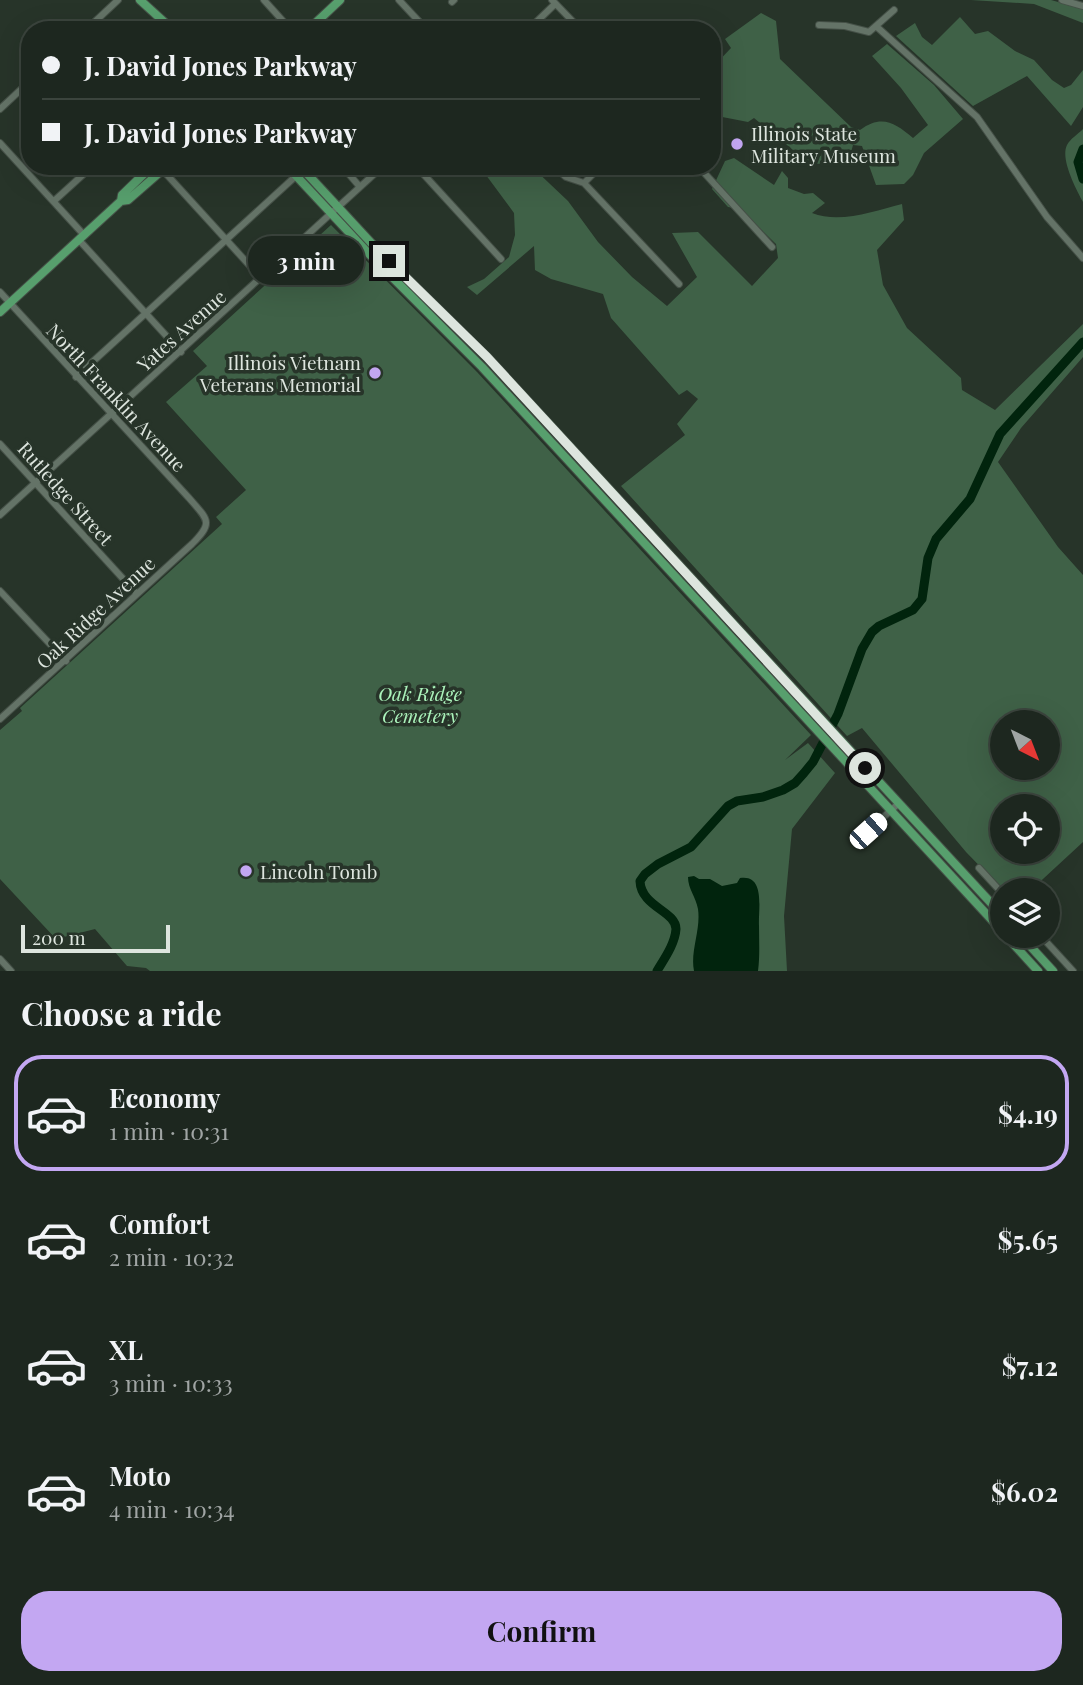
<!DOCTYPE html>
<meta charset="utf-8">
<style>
body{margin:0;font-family:"Playfair Display",serif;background:#2a332c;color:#f1f3f6;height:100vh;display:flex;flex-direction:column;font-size:26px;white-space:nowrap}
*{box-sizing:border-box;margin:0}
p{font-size:23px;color:#a0a5a4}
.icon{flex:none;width:38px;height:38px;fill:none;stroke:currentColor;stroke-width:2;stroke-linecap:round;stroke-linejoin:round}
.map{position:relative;height:971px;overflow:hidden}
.panel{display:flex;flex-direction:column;background:#1d271f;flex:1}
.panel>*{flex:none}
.hud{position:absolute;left:21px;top:21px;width:700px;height:154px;border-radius:28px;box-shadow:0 7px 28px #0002,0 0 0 2px #3b443d;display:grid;align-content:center;height:154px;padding:0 21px;background:#1d271f}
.needle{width:46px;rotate:138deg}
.controls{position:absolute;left:990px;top:710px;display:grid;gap:14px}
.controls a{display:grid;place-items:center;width:70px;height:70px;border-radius:50%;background:#1d271f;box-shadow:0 7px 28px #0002,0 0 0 2px #3b443d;font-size:35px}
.scale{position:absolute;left:21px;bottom:18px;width:149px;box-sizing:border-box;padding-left:7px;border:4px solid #dde5de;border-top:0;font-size:19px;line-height:24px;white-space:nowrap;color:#dde5de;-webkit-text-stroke:5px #273429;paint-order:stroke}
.end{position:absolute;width:32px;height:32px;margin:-16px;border:9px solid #dde5de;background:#111;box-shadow:0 0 0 4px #111}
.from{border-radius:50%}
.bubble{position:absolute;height:49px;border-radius:24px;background:#1d271f;box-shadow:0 7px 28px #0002,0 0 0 2px #3b443d;font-size:23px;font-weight:700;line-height:49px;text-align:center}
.car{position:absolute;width:21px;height:42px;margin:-21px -10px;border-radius:9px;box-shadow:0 0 5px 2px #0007;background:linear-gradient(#fff 24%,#345 0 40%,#fff 0 76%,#345 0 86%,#fff 0)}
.hud b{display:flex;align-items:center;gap:24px;height:66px;font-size:26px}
.hud b+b{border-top:2px solid #3b443d}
.hud i{width:18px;height:18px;background:#f1f3f6}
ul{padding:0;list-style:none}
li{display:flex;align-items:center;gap:21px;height:116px;margin:0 14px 10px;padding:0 7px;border:4px solid transparent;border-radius:28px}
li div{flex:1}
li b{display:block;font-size:26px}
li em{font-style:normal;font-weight:700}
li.active{border-color:#c3a7f2}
li>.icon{width:63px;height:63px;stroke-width:1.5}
h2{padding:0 21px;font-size:32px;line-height:84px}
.button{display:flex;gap:14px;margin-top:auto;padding:14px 21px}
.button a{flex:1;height:80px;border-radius:28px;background:#c3a7f2;color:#111;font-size:28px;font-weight:700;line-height:80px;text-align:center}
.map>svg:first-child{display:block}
.green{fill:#3f6147;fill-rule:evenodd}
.water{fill:#01240d}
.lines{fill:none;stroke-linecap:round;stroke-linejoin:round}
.river{stroke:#01240d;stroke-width:9}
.minor-casing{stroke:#455047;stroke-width:8}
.major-casing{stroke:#455047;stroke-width:10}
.minor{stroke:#647367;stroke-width:6}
.major{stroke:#579f6d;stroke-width:8}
.route{stroke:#dde5de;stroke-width:9}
.poi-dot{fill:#c3a7f2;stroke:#273429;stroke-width:2.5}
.labels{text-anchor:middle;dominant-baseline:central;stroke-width:7;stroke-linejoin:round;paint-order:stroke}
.poi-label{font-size:19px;fill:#dde5de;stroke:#273429;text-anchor:start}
.street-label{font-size:19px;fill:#dde5de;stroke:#273429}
.park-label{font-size:19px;font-style:italic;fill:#abf3bb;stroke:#273429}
</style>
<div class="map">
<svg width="1083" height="971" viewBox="0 0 1083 971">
<rect width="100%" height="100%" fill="#273429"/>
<path class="green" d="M971,0H1051L1083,9V23L1034,4Z
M761,13L776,21L780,59L851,127L860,130C882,114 895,123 913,138L928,125L901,88L872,56L887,44L934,85L963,119L924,153L913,175L904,184L876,185L862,146L853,145L848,163L810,164L754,118L748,122L712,115V68L731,48L725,39Z
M960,17L975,34L988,31L1015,51L1034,60L1052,80L1064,88L1071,85L1083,70V107L1071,126L1027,76L973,106L896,36L915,23L922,37L932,45Z
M1083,129V202C1076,189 1060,159 1067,145C1070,139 1078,134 1083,129Z
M734,158L774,185L782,171L788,178V188L804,194L813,193L825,203L812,213C840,224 874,211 902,204L904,220L877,250L883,285L907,328L961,378L962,390L995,410L1083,324V357L1021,428L998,462L1058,547L1083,575V842L1030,891H1004L966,852L862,728L847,736L621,486L685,435L677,424L698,399L687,390L679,395L611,318L603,294L551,279L535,270L534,246L477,295L467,287L484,279L509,257L515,235L514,213L483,171L489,166H531L568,201L598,242L632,277L667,306L697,277L672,233L698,232L752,286L778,258L776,244L740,209L728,207L712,189L725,161ZM1003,723H1048V768H1003ZM1003,807H1048V852H1003Z
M331,225L477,372L811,735L785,760L808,743L835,773L792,829L784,916L787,971H150L146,968L127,966L95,929L56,939L0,879V730L22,711L20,708L222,524L216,517L246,490L166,402L207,366L193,351Z"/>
<path class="water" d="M694,876L699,879H710L722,886L737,883L740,878C766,874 758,910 759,926C759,941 760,956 758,971H694C690,951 701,930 698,909C696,897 688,889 688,877Z"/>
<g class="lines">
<path class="river" d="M1083,149L1078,162L1083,179
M657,971C664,959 675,944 676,929C676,911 641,907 640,881L645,874L658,864L691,847L728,806L737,801L763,797L783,790L795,783L804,773L813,762L838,714L862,649L872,632L879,626L913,610L922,599L928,558L936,539L970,499L1000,434L1083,342"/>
<g class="minor-casing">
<path id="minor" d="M264,0L291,30
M399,0L427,30
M552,0L581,30
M1062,0L1083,6
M452,2L454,0
M819,25L845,26L869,32L894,10
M877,27L977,117L1047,217L1083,258
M86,30L118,0
M528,30L555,4
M0,109L30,81
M0,143L84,235
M159,166L261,278
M342,166L360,187
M416,166L501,259
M554,166L566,177L584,183L679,284
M698,166L772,247
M584,183L601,166
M54,201L87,171L90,166
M79,240L181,352
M0,292L189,498C208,520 214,522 192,544L0,719
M76,377L297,175
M0,444L137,594
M0,515L383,166
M0,591L66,661
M868,831L898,804
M979,868L1003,894
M1041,936L1073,971
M0,959L11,971"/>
</g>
<g class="major-casing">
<path id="major" d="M140,0L173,30
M308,30L340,0
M287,166L371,256L482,367L1003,932
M300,166L374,246L487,357L1003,916
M121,201L122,195L152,166
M0,312L121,201L128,200L167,166
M1006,936L1038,971
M1021,936L1053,971"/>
</g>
<use href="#minor" class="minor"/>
<use href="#major" class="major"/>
</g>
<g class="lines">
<path class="route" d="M389,261L487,357L865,768"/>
</g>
<g class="poi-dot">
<circle cx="737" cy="144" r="7"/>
<circle cx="375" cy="373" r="7"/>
<circle cx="246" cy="871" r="7"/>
</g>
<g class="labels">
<g class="poi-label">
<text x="751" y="133">Illinois State<tspan x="751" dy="22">Military Museum</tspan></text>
<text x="361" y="362" text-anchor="end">Illinois Vietnam<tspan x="361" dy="22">Veterans Memorial</tspan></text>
<text x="260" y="871">Lincoln Tomb</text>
</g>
<g class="street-label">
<text transform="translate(181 330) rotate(-42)">Yates Avenue</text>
<text transform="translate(117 397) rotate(47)">North Franklin Avenue</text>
<text transform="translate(66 493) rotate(48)">Rutledge Street</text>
<text transform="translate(95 612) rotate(-43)">Oak Ridge Avenue</text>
</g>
<g class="park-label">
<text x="420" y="693">Oak Ridge<tspan x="420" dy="22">Cemetery</tspan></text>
</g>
</g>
</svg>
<div class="controls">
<a><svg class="needle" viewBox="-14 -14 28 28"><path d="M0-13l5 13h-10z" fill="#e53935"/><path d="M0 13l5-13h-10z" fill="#a0a5a4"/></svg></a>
<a><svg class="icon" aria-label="locate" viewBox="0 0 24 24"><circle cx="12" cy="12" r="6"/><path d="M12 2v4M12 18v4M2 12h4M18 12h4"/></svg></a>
<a><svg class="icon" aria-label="layers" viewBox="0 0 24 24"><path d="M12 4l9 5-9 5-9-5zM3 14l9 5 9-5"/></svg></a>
</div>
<div class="scale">200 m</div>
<i class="end from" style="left:865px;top:768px"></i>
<i class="end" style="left:389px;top:261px"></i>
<div class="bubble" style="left:248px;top:236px;width:116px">3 min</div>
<i class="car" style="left:868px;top:831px;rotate:48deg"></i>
<div class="hud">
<b><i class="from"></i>J. David Jones Parkway</b>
<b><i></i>J. David Jones Parkway</b>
</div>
</div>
<section class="panel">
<h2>Choose a ride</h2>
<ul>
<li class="active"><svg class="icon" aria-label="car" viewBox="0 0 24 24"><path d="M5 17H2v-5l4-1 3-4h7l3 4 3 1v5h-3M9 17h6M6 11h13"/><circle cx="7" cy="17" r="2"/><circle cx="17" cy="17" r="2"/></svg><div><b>Economy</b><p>1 min · 10:31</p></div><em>$4.19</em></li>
<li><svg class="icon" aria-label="car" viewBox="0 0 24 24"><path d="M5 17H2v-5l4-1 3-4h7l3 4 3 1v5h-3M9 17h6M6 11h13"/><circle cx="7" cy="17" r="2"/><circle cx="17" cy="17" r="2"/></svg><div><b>Comfort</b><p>2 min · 10:32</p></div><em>$5.65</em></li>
<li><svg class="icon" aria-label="car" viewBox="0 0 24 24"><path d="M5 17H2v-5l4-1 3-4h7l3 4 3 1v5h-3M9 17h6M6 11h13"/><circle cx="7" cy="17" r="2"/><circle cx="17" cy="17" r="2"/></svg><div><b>XL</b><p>3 min · 10:33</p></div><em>$7.12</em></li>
<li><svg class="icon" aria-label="car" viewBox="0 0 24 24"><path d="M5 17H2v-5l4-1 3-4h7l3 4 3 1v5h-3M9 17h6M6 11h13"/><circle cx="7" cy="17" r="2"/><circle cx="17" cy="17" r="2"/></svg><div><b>Moto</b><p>4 min · 10:34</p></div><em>$6.02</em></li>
</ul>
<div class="button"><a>Confirm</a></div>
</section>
